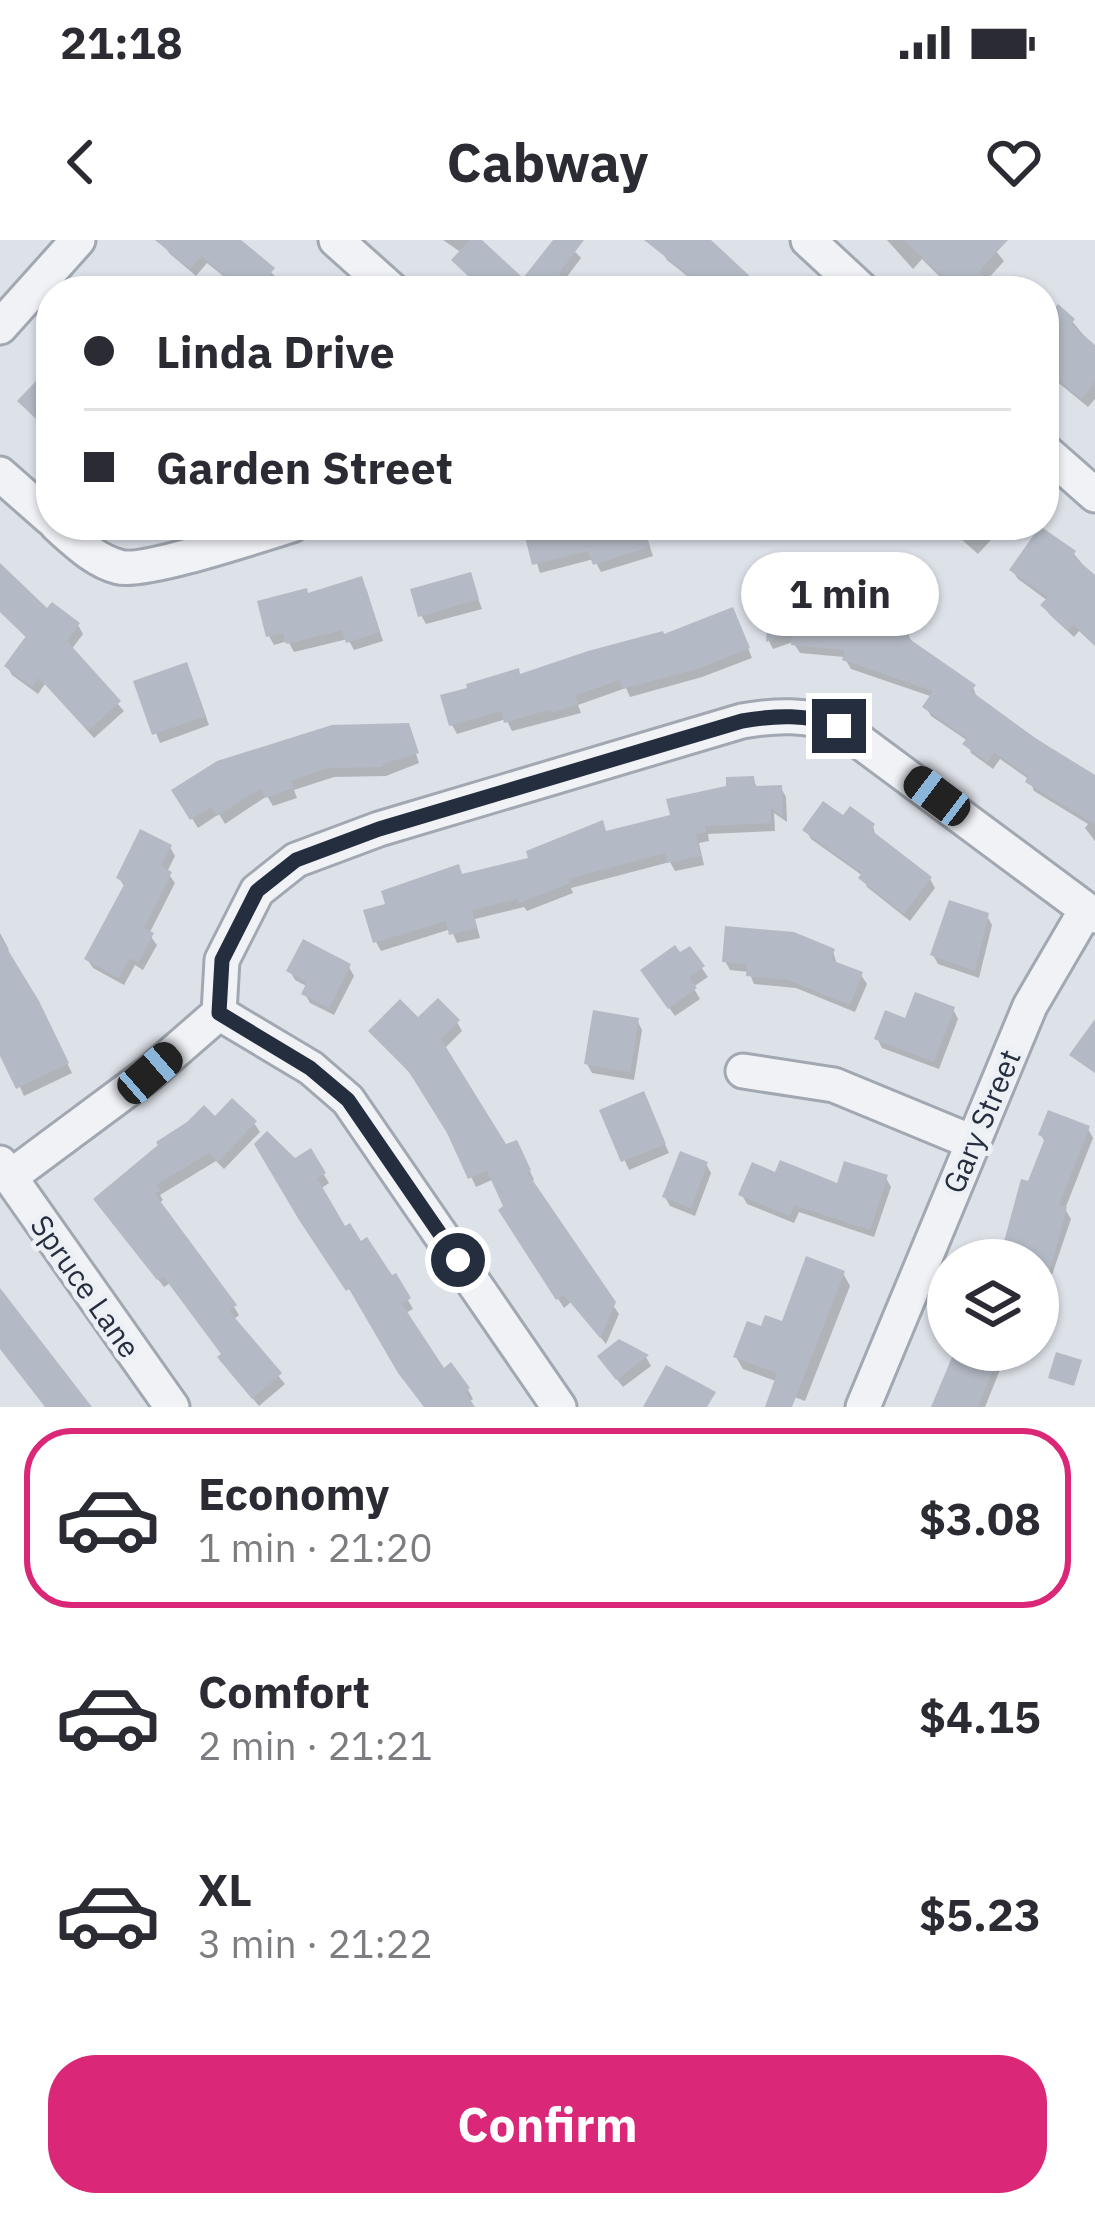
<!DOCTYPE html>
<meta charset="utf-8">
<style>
body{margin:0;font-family:"IBM Plex Sans",sans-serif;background:#f7f7f7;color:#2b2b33;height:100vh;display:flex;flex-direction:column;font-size:45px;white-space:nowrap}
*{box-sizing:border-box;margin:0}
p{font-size:39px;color:#7c7c81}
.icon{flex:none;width:66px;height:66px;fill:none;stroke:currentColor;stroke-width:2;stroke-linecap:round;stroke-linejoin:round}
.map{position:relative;height:1167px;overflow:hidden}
.drawer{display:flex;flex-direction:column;background:#fff;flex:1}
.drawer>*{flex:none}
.hud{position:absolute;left:36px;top:36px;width:1023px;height:264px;border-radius:48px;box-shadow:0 3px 9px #0004;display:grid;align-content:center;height:264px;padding:0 48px;background:#fff}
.controls{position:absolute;left:927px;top:999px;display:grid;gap:24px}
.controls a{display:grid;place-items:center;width:132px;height:132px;border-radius:50%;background:#fff;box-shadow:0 3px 9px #0004;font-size:60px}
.end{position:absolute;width:54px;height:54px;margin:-27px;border:15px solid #252e3f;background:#fff;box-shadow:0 0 0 6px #fff}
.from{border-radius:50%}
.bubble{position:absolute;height:84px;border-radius:42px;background:#fff;box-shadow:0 3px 9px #0004;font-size:39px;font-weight:700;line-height:84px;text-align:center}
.car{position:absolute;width:36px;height:72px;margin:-36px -18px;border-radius:15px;box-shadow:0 0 9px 3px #0007;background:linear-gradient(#222 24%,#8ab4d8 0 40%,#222 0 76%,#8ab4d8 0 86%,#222 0)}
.hud b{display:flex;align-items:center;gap:42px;height:114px;font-size:45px}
.hud b+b{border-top:3px solid #e1e1e2}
.hud i{width:30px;height:30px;background:#2b2b33}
ul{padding:21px 0 0;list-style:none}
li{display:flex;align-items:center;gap:36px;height:180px;margin:0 24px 18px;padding:0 24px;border:6px solid transparent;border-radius:48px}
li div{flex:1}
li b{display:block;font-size:45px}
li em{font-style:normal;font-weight:700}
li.active{border-color:#db2777}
li>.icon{width:108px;height:108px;stroke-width:1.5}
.action{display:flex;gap:24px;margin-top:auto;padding:24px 48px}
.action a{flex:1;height:138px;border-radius:48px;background:#db2777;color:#fff;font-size:48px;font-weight:700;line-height:138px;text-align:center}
.status{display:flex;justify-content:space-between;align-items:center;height:84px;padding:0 60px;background:#fff;direction:ltr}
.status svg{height:33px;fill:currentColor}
header{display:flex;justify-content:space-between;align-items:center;height:156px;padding:0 48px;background:#fff;font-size:54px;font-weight:700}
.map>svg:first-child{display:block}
.shadow{fill:#0003}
.building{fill:#b4bac5}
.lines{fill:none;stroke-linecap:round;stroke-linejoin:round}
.minor-casing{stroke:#a2a8b2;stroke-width:39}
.minor{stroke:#f0f2f6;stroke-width:33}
.route{stroke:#252e3f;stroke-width:15}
.labels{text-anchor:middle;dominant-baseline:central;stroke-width:10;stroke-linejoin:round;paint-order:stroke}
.street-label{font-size:30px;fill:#252e3f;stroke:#ecf0f5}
</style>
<div class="status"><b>21:18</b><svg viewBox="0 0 49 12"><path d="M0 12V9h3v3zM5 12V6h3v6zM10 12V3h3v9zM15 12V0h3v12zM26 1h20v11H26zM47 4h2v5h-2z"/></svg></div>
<header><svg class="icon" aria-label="back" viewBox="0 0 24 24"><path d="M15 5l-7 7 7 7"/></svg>Cabway<svg class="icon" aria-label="heart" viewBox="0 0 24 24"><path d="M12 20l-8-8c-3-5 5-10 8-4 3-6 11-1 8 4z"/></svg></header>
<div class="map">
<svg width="1095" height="1167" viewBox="0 0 1095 1167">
<rect width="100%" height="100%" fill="#dde1e8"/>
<path class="shadow" d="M167,0H237L278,39L268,51H242L207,23L196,36L169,13L164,4Z
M443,0H477L523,43L557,0H564L581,18L563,42L571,51H483L455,21L462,13Z
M654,0H705L761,51H706L667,20Z
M887,0H987L1004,21L986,41L997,51H954L922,19L913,29Z
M1072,81L1095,109V159L1088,167L1044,131V84Z
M525,285H643L653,316L601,332L594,319L540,333Z
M686,285H747V288L693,300Z
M945,285H997L1000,290L978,314Z
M1074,314L1095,339V406L1079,391L1074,397L1049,374L1044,365L1048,361L1018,339L1012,330Z
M0,327L48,373L78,385L83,394L71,410L124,471L94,498L45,444L38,454L12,435L7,426L28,399L0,372Z
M470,336L482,369L426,384L421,375Z
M773,347L802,349L806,362L908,395L914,405L973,447L977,458L1095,539V601L1085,588L1088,584L1034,551L1030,540L1000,519L993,529L971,513L968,501L931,476L926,467L933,457L851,429L844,417L800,413L793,402L773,409L769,401Z
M366,348L383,401L354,410L348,399L294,412L288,401L274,405L269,396L308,356Z
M737,380L752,418L702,437L630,457L626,448L578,465L581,473L512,491L506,479L457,494L452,485L444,457Z
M190,434L209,485L160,503L136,443Z
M409,492L419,523L386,536L334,537L294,550L297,558L273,566L267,556L225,584L219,574L198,588L175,551Z
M753,539L758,549L781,548L786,557L787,582L774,573L775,591L708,594L709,601L699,603L704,625L675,631L670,622L571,648L573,653L527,671L524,667L475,679L480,698L457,703L451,689L381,711L376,702L463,637L532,620L602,584L608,594L673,577Z
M844,580L873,586L876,598L930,639L935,648L910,681L867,647L863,636L811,599L806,590Z
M170,607L175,616L167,632L175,643L149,694L157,705L143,730L135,725L124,745L93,728L87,719L126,649L119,638Z
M987,676L992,685L979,738L938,724L933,715Z
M0,693L9,710L5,712L43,774L72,833L24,856L0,802Z
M689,710L708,737L693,747L700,759L675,776L649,740Z
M833,711L837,725L861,735L867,744L855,772L796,748L754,744L749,732L730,730L725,721Z
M349,727L354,736L334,775L310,763L305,754L308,747L295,740L290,731Z
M953,769L958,779L939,829L882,808L877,798L907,782Z
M637,780L642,790L634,840L592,833L587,824Z
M418,782H457L462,791L444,809L505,908L521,912L534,940L530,942L619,1074L606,1104L571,1062L564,1068L502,971L507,967L494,939L476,947L451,895L418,842L372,792Z
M647,864L669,913L629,930L603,871Z
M215,880L254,883L260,892L224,929L216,921L160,955L163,960L158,964L234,1067L239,1075L233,1080L285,1144L259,1166L226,1127L224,1115L170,1043L164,1047L102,969Z
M1088,889L1093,898L1065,969L1071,979L1038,1076V1020H995H1002L1046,904L1041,895Z
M258,905L294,922L310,912L329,943L320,949L344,990L391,1039L395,1037L413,1069L404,1074L443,1132L450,1127L468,1150L473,1159L468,1162L472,1167H424Z
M706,924L711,933L695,976L670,966L665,957Z
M777,936L839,947L886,938L891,947L874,997L799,972L794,983L747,964L742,955Z
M843,1033L850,1046L805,1161L784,1153L778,1142L743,1129L736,1117L763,1090L784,1085Z
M619,1102L646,1117L651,1126L623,1147L606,1126Z
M957,1110H1008L985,1167H932Z"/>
<path class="building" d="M155,0H241L275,28L256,51H244L201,16L190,29Z
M470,0H482L523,38L553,0H584L559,33L575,51H484L451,20Z
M644,0H711L766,51H709Z
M904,0H1008L979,31L1001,51H958Z
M1058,64L1075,79L1071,84L1095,105V142L1081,159L1044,127V80Z
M51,125V193L17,161Z
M522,285H643L650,307L593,325L588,311L532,325Z
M1040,286L1076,311L1073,316L1095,335V405L1073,384L1068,390L1040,365L1048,357L1009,330Z
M0,323L47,368L52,362L80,383L67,401L121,461L88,491L39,438L32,447L4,426L26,396L0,372Z
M471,332L479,359L418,377L410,349Z
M362,336L380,392L346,403L342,390L286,404L283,393L266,397L257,361L307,348L308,353Z
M770,343L803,346L802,359L825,360L824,364L910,393L908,398L976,445L971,451L1035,498L1095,535V584L1025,542L1028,536L994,512L987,522L962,504L967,498L922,467L933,451L842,420L845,410L791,405L792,391L766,402Z
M733,367L750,408L697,429L622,449L620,440L576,455L578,464L552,473L551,469L504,483L501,471L449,486L440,455L467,448L466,444L519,428L520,434L588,411L663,391L664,394Z
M187,422L206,476L152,495L133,441Z
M409,483L419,513L382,524V527L328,528L291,541L294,548L265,558L261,548L217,576L211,567L190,580L171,550L217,521L332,485Z
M754,536L755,546L782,545L783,577L771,568V583L705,586L706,592L696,594L701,616L667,623L665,613L568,639L570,643L519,663L517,659L472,670L477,688L449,695L446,681L373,703L363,670L385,664L381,651L459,624L462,634L528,618L526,611L603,580L606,591L670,575L666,559L726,546V537Z
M823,561L843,575L850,566L875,584L871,590L932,637L904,674L858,638L862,633L802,590Z
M140,589L172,605L161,626L172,632L144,688L154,693L138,723L130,718L119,738L84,719L125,643L116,638Z
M949,660L989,673L975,731L930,715Z
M725,686L794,692L835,709L831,720L863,732L850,765L788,740L746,736L747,724L722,722Z
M0,697L39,761L69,823L16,849L0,816Z
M303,699L351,724L329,768L301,754L307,742L286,731Z
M675,705L680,712L690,706L705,726L689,737L697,748L668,769L640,730Z
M915,752L955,767L934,822L874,799L885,770L905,778Z
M438,758L460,780L441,799L506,904L517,900L531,930L527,932L616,1062L600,1098L564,1055L556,1060L498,970L503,966L487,931L468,939L447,893L409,832L368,791L400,759L418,777Z
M593,770L639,778L630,832L584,824Z
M1095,779V833L1069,815Z
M644,851L666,904L621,922L599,870Z
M232,858L257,881L218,922L209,913L156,945L160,950L155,954L237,1065L229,1071L282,1133L252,1159L217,1117L221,1114L163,1036L157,1040L93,959L158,905L156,902L187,882L204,865L215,876Z
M1048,870L1090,886L1059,965L1067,967L1045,1049L1038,1048V1014L1036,1020H999L1021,939L1028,941L1045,898L1038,895Z
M267,891L295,918L311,908L326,933L317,938L345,986L350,983L361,1001L367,997L392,1035L396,1033L411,1058L402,1064L444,1128L451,1122L470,1148L465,1152L475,1167H424L398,1133L349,1049L346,1051L299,980L254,904Z
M680,911L708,922L691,968L662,957Z
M780,920L837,943L844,921L888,935L870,990L794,965L790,976L738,955L752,922L775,932Z
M806,1016L845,1031L792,1167H765L777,1133L733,1117L747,1081L761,1086L765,1075L782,1081Z
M0,1048L92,1167H45L0,1109Z
M619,1099L649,1115L616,1140L597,1116Z
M955,1110H1001L978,1167H931Z
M1056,1112L1082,1120L1074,1146L1048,1138Z
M666,1125L716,1152L707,1167H643Z"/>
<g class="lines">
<g class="minor-casing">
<path id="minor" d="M336,0L393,51
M808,0L863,51
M0,87L78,0
M1044,210L1095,255
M0,234L51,279
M57,285C75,301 95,321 119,327C143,334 262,294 292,285
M219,773L311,828L348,860L559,1167
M743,831L834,845L972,902
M0,923L172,1167
M10,937L150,833L219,773L222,720L257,651L296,620L379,589L742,481C777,475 806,474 839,486L1095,676
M863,1167L1030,766L1086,670"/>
</g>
<use href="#minor" class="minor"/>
</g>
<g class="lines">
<path class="route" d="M458,1020L348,860L310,828L219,773L222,720L257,651L296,620L379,589L742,481C777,475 806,474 839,486"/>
</g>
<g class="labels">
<g class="street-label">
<text transform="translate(981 881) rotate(-67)">Gary Street</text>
<text transform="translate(86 1046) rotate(55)">Spruce Lane</text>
</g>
</g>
</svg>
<div class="controls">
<a><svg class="icon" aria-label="layers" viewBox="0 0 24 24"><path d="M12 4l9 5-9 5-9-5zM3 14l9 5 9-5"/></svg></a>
</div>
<i class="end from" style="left:458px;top:1020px"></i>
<i class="end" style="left:839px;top:486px"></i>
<div class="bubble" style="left:741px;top:312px;width:198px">1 min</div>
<i class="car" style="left:937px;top:556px;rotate:307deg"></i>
<i class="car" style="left:150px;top:833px;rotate:49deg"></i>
<div class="hud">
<b><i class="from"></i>Linda Drive</b>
<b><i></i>Garden Street</b>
</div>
</div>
<section class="drawer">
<ul>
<li class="active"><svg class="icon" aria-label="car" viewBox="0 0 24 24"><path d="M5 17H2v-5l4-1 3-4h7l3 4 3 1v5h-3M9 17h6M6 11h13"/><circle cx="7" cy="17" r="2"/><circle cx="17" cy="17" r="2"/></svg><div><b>Economy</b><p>1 min · 21:20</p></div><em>$3.08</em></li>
<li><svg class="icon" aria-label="car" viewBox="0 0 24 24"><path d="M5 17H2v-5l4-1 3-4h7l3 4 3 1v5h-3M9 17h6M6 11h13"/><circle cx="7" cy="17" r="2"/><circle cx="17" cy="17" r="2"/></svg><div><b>Comfort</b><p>2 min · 21:21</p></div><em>$4.15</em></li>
<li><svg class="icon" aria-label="car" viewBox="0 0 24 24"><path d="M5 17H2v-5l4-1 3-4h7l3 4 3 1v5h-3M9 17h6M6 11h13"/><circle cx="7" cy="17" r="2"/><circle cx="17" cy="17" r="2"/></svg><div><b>XL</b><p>3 min · 21:22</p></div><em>$5.23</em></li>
</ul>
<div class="action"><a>Confirm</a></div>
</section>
